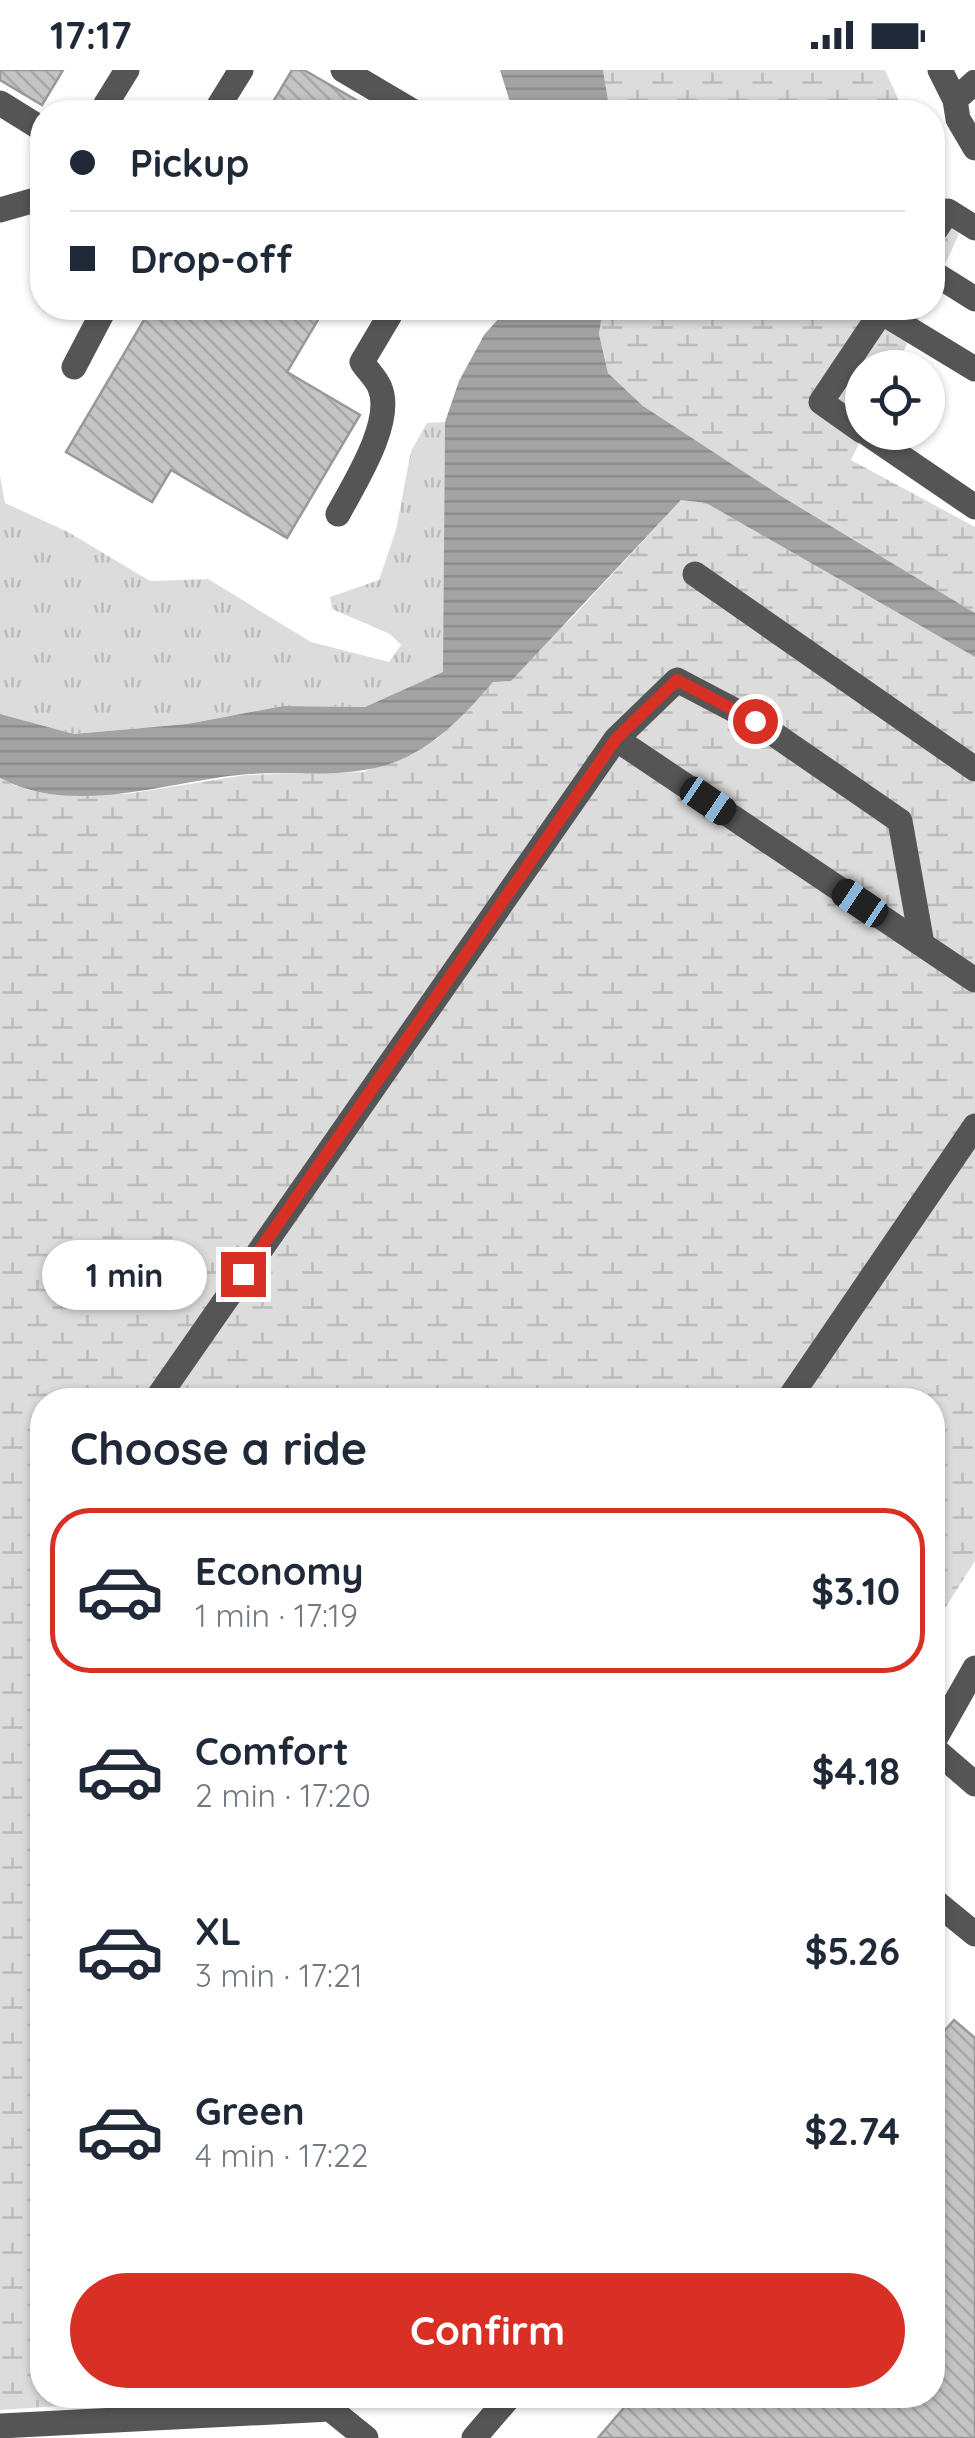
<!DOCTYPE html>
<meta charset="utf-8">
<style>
body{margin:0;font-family:Quicksand,sans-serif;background:#f2f2f3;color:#1f2937;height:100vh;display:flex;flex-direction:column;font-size:38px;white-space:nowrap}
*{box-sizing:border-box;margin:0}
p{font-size:32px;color:#747a83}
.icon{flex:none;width:55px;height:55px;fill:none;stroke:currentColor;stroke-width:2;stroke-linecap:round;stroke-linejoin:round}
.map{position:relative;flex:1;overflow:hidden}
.side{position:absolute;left:30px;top:1318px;width:915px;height:1020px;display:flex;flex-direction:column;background:#fff;border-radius:40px;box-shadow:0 2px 8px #0004}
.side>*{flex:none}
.hud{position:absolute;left:30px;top:30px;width:915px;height:220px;border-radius:40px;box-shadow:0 2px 8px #0004;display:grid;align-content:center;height:220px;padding:0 40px;background:#fff}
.fabs{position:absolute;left:845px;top:280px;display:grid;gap:20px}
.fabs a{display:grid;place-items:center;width:100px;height:100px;border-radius:50%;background:#fff;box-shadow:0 2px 8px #0004;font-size:50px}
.end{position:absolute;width:45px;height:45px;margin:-22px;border:12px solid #d93025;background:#fff;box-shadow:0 0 0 5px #fff}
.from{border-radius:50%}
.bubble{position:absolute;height:70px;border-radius:35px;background:#fff;box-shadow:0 2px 8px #0004;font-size:32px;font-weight:700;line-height:70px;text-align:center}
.car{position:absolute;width:30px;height:60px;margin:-30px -15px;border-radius:12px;box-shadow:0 0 8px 2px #0007;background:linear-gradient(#222 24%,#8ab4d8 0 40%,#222 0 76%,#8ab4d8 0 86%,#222 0)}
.hud b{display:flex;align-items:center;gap:35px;height:95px;font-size:38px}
.hud b+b{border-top:2px solid #e0e1e3}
.hud i{width:25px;height:25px;background:#1f2937}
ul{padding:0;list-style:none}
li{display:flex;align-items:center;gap:30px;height:165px;margin:0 20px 15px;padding:0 20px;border:5px solid transparent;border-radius:40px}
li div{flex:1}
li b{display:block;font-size:38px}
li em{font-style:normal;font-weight:700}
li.current{border-color:#d93025}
li>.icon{width:90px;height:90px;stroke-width:1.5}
h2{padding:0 40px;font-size:45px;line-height:120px}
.action{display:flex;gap:20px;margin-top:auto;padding:20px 40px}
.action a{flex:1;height:115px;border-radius:60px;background:#d93025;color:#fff;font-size:40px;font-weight:700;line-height:115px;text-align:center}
.status{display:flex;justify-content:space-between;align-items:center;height:70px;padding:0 50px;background:#fff;direction:ltr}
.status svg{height:28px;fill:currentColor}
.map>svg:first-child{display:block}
.grass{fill:url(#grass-tufts)}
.wetland{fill:url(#wetland-marsh)}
.water{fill:url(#water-rules)}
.building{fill:url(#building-back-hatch);stroke:#999;stroke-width:2.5}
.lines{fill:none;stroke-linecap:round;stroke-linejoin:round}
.minor{stroke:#555;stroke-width:25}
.route{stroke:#d93025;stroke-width:12}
</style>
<div class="status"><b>17:17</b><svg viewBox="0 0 49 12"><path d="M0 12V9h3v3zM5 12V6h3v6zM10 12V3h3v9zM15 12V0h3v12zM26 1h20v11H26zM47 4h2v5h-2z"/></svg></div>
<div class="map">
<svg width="975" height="2368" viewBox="0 0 975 2368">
<defs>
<pattern id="grass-tufts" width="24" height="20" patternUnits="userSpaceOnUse" patternTransform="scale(2.5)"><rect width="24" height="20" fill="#dcdcdc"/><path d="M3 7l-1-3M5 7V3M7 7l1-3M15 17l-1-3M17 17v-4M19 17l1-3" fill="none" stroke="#bbb"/></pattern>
<pattern id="wetland-marsh" width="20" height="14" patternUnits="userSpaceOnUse" patternTransform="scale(2.5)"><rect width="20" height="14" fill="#dcdcdc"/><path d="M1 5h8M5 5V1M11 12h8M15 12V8" fill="none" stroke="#bbb"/></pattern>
<pattern id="water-rules" width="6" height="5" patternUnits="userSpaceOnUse" patternTransform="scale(2.5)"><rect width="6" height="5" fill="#a3a3a3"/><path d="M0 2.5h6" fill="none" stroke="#8b8b8b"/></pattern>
<pattern id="building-back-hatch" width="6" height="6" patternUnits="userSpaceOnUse" patternTransform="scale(2.5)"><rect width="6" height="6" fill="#c4c4c4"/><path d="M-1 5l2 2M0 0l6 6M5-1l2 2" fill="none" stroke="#a7a7a7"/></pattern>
</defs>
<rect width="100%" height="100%" fill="#fff"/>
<path class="grass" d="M445,352L444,602L365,637L283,636L187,654L74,664L0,644V406L5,433L68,462L150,511L208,509L311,572L389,592L401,575L390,564L332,539L330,527L379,510L396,460L411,381L427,353Z"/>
<path class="wetland" d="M603,0H885L904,42H610Z
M932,105L959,164L933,220H932Z
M603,238H924L896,297L862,298L864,363L851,390L975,457V543L781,426L643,336L608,303L599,264Z
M681,430L706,433L975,587V1491L933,1557L932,1330H42V2325H220L0,2340V708L16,716L67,723L127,724L246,705L364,702L437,669L493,611L570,550Z"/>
<path class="water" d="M500,0H603L610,42H513Z
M508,238H603L599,264L608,303L643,336L781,426L975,543V587L706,433L681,430L511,611L493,612C466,643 439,673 400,690C353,710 299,701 249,704C169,710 76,748 0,708V644L74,664L187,654L283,636L365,637L443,602L445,352L459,311L484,265Z"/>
<path class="building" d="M0,0H63L42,35L0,10Z
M292,0H304L377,42H267Z
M151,238H325L287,302L360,345L287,468L171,400L152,432L66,382Z
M954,1950L975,1968V2368H598L635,2325H932V1975Z"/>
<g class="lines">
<path class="minor" d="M343,0L414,42
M940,0L955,30
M975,12L955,30L958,49L975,78
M0,33L42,59
M101,42L127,0
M215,42L241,0
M0,140L42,128
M932,165L948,141L975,158
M932,202L975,229
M881,242L975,299
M74,297L105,238
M862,361L821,332L884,238
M865,362L975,437
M338,444C354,414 394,352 380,318C377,309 367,300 362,292L394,238
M695,504L975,699
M616,669L677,610L755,651L900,751L922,874
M156,1330L616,669L975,910
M788,1330L975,1056
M932,1674L975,1598
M932,1677L975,1714
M932,1829L975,1864
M0,2356L330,2339L366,2368
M474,2368L511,2325"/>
</g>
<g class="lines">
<path class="route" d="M243,1204L616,669L677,610L755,651"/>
</g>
</svg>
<div class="fabs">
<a><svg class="icon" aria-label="locate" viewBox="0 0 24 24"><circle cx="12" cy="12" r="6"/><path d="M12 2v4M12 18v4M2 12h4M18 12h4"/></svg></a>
</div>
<i class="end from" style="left:755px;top:651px"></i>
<i class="end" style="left:243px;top:1204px"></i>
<div class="bubble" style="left:42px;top:1170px;width:165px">1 min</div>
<i class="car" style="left:708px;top:731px;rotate:124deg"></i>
<i class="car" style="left:860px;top:833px;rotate:304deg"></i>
<div class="hud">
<b><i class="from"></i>Pickup</b>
<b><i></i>Drop-off</b>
</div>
<section class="side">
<h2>Choose a ride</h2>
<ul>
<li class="current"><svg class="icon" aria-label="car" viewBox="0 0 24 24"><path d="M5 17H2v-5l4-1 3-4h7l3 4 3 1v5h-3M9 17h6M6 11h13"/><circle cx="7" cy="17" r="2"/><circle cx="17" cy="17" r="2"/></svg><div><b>Economy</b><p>1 min · 17:19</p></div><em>$3.10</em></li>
<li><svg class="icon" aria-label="car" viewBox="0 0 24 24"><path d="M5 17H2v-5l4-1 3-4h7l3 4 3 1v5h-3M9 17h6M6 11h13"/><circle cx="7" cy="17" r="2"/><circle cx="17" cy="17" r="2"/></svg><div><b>Comfort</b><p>2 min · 17:20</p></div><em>$4.18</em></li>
<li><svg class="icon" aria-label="car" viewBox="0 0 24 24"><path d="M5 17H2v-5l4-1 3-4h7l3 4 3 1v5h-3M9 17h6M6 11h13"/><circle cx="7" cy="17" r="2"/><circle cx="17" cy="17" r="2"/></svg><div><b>XL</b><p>3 min · 17:21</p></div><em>$5.26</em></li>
<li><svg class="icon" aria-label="car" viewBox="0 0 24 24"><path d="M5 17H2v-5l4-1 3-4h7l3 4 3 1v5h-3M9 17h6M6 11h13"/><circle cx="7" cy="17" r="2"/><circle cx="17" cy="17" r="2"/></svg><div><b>Green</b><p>4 min · 17:22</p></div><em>$2.74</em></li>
</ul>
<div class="action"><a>Confirm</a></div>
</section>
</div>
